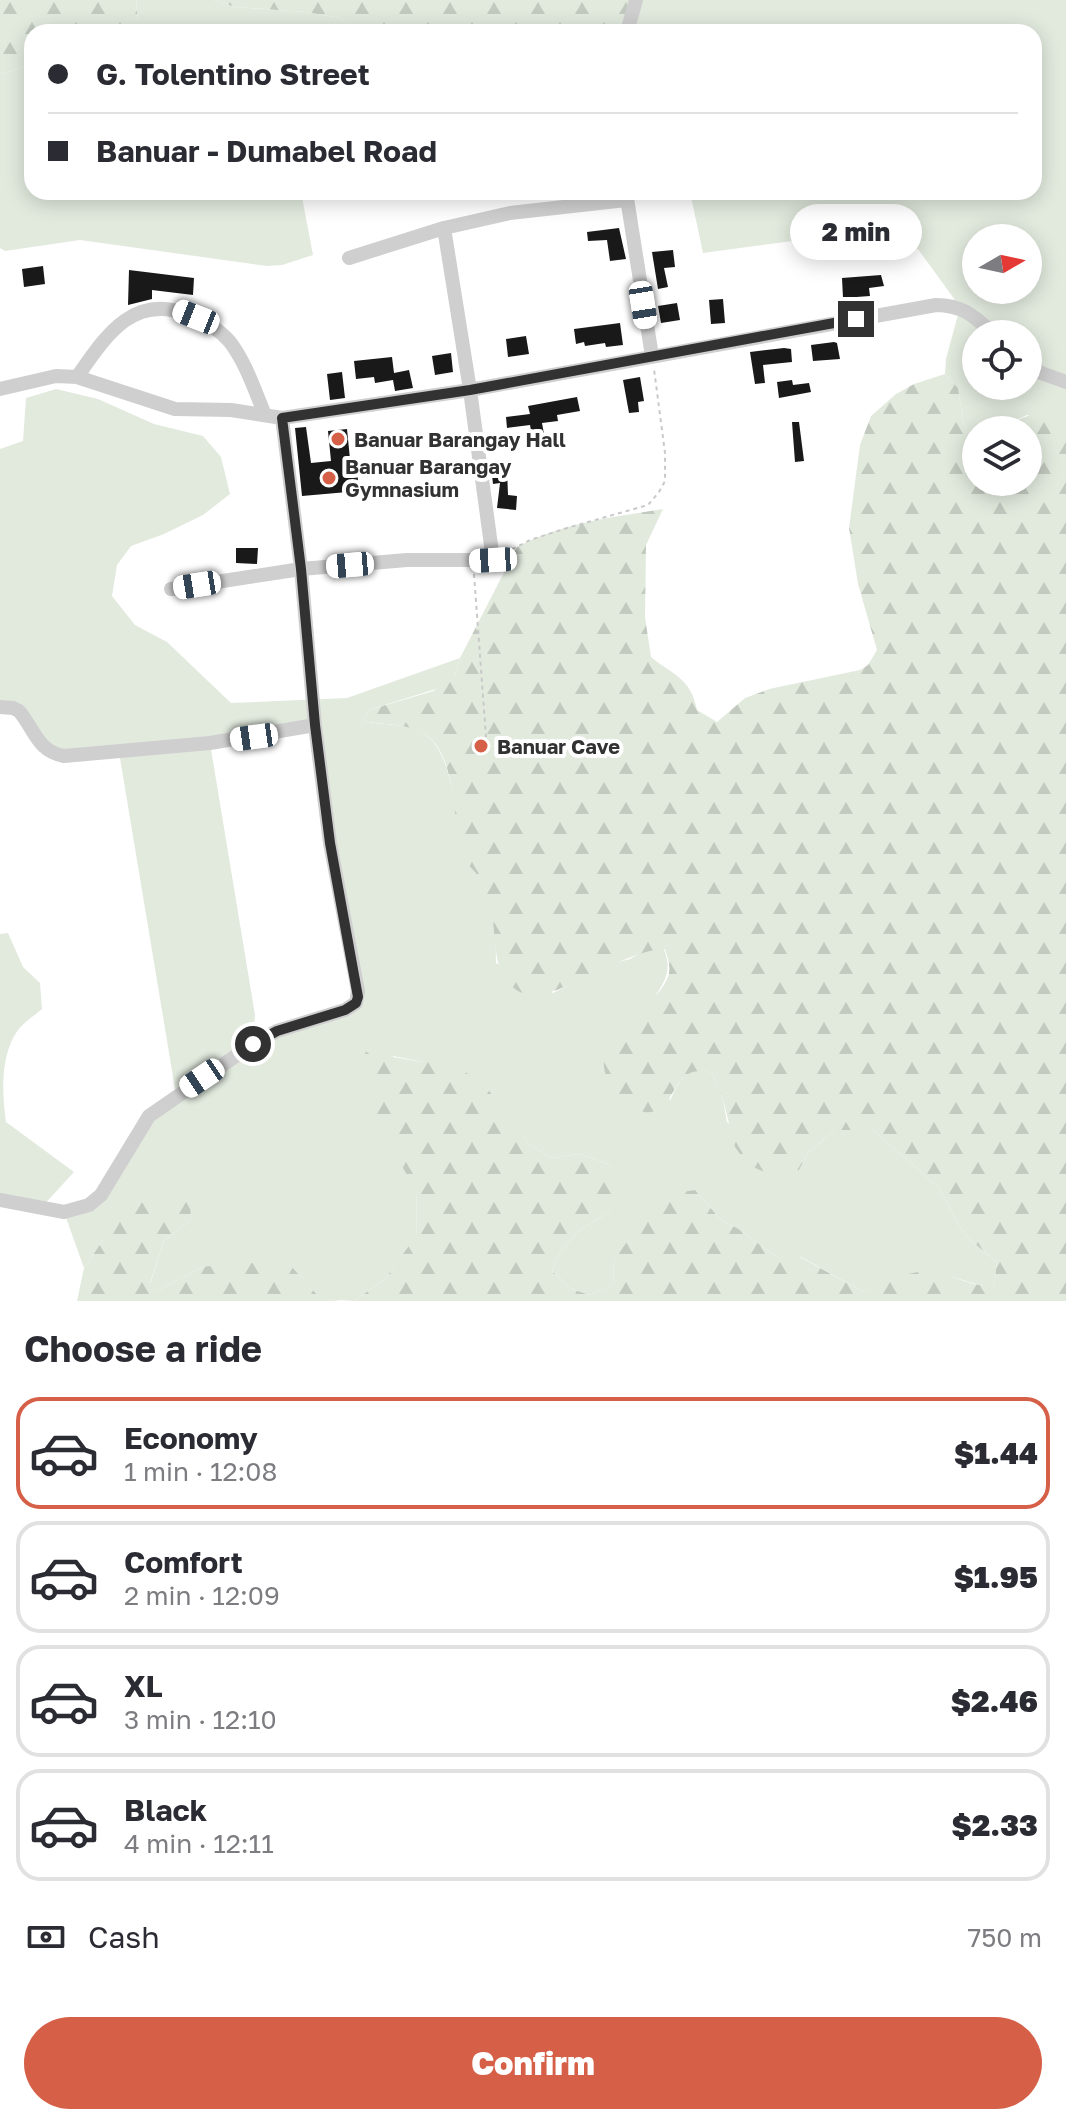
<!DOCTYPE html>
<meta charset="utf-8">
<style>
body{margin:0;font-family:"Golos Text",sans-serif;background:#f7f7f7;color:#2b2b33;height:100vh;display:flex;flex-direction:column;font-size:30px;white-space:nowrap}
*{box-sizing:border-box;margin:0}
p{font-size:26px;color:#7c7c81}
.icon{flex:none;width:44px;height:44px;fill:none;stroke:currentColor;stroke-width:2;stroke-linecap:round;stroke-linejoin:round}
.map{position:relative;height:1301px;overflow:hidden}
.panel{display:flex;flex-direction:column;background:#fff;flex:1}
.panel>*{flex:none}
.banner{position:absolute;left:24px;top:24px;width:1018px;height:176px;border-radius:24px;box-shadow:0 4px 20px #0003;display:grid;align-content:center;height:176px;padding:0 24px;background:#fff}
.needle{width:52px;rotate:81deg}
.fabs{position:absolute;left:962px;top:224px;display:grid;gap:16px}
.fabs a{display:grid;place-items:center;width:80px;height:80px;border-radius:50%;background:#fff;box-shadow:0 4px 20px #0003;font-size:40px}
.end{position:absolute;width:36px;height:36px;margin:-18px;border:10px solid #323232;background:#fff;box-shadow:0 0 0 4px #fff}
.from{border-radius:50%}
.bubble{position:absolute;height:56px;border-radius:28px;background:#fff;box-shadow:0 4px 20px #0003;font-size:26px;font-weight:800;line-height:56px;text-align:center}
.car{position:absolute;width:24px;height:48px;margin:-24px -12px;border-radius:10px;box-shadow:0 0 6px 2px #0007;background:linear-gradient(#fff 24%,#345 0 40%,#fff 0 76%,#345 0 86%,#fff 0)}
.banner b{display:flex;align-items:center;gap:28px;height:76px;font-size:30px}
.banner b+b{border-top:2px solid #e1e1e2}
.banner i{width:20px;height:20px;background:#2b2b33}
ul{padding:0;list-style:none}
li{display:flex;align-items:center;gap:24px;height:112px;margin:0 16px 12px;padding:0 8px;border:4px solid #e1e1e2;border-radius:24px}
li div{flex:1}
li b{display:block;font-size:30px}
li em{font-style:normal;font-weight:800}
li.current{border-color:#d55f47}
li>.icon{width:72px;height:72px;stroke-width:1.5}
h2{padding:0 24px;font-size:36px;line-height:96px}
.pay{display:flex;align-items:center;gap:20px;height:88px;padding:0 24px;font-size:30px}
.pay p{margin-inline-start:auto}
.cta{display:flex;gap:16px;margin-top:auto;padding:16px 24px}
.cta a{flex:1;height:92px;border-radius:48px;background:#d55f47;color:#fff;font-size:32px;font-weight:800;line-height:92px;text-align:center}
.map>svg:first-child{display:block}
.grass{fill:#e2eade;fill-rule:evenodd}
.forest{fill:url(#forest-firs);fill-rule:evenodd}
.building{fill:#191919}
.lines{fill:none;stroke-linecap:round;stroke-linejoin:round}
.path{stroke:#c9c9c9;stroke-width:2;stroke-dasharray:4 4;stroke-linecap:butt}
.minor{stroke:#cfcfcf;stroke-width:14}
.route{stroke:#323232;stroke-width:10}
.poi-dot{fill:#d55f47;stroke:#fff;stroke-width:3}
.labels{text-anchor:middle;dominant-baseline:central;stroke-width:8;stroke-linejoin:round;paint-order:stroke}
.poi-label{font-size:20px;font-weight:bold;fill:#323232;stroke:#fff;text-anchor:start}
</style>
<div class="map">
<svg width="1066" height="1301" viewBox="0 0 1066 1301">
<defs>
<pattern id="forest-firs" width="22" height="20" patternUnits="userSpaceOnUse" patternTransform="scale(2)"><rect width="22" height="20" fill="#e2eade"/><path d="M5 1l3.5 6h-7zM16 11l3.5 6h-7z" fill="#c2c9bf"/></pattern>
</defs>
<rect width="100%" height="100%" fill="#fff"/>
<path class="grass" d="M136,0H214L235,7L306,12L340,18L353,32H139Z
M636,0H1066V425L1027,415L1004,425L972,428L964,425L958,388L945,374L946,359L960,307L918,249L845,234L703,253L690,192H1034V32H627ZM976,238H1028V290H976ZM976,334H1028V386H976Z
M32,65V192H301L313,255L282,265L267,266L80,240L5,251L0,248V74Z
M56,389L98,399L154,424L203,436L221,457L230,494L203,515L164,534L131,546L117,565L112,596L135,625L167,642L231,703L347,698L460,658L455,675L442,687L369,710L363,721C382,726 406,722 423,733C457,754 453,825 466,859C469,867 476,872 481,879C495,904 496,935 496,963L553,993L610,964L630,959L647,949H664C672,970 666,980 654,998L670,1101C679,1080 687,1065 712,1073L723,1100L727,1122L799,1170L808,1153L835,1130H873L939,1188L959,1226L970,1240L997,1262L994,1287C976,1287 961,1277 944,1276C918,1276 887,1284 862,1291L801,1257H777L737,1228L721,1220L695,1190L631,1239L613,1261L614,1285L589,1295L570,1288L552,1271L560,1252L580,1230L609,1212L625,1182L608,1164L580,1154L551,1158L528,1143L513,1124L445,1062H422L393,1056L400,1161L417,1190L416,1237L385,1279L354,1301L320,1299L292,1267H203L157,1291L150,1284L164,1241L191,1220L189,1196H164L103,1240L84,1268L64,1212L88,1205L130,1147L176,1095L119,752L51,754L28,721L0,707V449L23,441L26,398ZM315,725L356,1003L253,1043L255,1015L210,743Z
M8,933L23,967L40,983L42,1009C34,1016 24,1022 18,1030C0,1055 2,1093 6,1122L74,1172L41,1208L0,1200V934Z"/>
<path class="forest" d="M0,0H136L139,32H32V65L0,74Z
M214,0H636L627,32H353L340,18L306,12L235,7Z
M945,374L958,388L964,425C993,434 1023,416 1049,409L1066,425V1301H354L385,1279L416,1236L417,1191L375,1122L365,1052L422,1062H445L462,1070L484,1084L528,1143L551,1158L580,1154L608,1164L626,1182L609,1212L580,1230L560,1252L552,1271L570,1288L589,1295L614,1285L613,1261L651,1209L675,1193L695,1190L721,1220L737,1228L777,1257H800L862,1291C879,1287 901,1274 918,1272C943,1268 969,1288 994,1286L997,1262L970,1240L959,1226L939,1188L873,1130H835L808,1153L799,1170L772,1175L748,1165L735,1147L723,1100L712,1073C667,1059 679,1122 640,1111C624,1107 615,1099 609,1084C585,1030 649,1018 667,979C672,969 668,959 665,949C626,949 554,1002 528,995C487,983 499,936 490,906C488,896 485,885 479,877C476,872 470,868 467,863C449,830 461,755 423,733C405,723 382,725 363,721L369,710L433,691L455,675L460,658L517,547C562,523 613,517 663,509L646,545L645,617L651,657C673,675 691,678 697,710L717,722L745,698L769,689L860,670L868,665L877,650L858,584L849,528L860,445L871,416L896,394L914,384ZM976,430H1028V482H976Z
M164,1196H190L191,1220L164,1241L150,1283L157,1291L203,1267L239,1262L292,1267L320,1298L341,1301H77L84,1268L103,1240L134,1205Z"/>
<path class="building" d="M619,228L626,259L610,261L607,240L588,241L587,232Z
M673,250L675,267L664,268L668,287L658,289L652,252Z
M43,266L45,284L24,287L22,269Z
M129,270L194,278L193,295L152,290V299L128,305Z
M881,275L884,286L869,288L870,296L843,298L842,278Z
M723,299L725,323L711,324L709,300Z
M677,303L680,320L661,323L658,306Z
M620,323L623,345L606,347L605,343L585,346L584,342L576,344L574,329Z
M526,336L529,354L508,357L506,339Z
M834,342L837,343L840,359L813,361L811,345Z
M784,348L791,349L792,362L763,365L765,383L755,384L750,352Z
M451,353L453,372L435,375L432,356Z
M392,357L394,373L409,370L413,388L395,391L393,380L375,383L374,377L356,379L354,361Z
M342,372L345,398L330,400L327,374Z
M640,377L644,401L638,402L639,412L629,413L623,380Z
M792,380L793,385L809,383L811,392L779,398L777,382Z
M577,397L580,411L557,415L558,421L542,423L544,434L532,436L530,425L507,428L506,417L530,414L528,406Z
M792,422H799L804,461L795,462Z
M306,427L311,463L331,461L328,431L347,429L350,459H356L359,491L302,496L295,428Z
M502,470H507L508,495L517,496L516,510L497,508L500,483L493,484L492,475L501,474Z
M236,548H258L257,564L236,563Z"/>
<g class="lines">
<path class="path" d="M505,553L530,540L567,528L648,505L659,492L665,481V453L654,369
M474,574L486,737"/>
<path class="minor" d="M627,32L636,0
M626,192L652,356
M349,258L444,228L510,213L626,200
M1028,365L1041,373L1066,382
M77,377C105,337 133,292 189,315C205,321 219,329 230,342C246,363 255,391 265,415
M0,389L56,376L77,377L175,409L231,410L282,418L470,390L936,305C963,305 975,317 994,334
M171,589L301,569L407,560H493L470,390L444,228
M0,707L13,708L19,711C35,730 37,751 64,756L210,743L315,725
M0,1200L64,1212L89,1205L101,1195L149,1116L253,1044L277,1031L345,1010L356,1003L358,991L330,843L315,725L301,569L282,418"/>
</g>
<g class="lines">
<path class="route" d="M253,1044L277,1031L345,1010L356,1003L358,997L330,843L315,725L301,569L282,418L470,390L856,319"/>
</g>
<g class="poi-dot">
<circle cx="338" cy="439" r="8"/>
<circle cx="329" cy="478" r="8"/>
<circle cx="481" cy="746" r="8"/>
</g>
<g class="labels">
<g class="poi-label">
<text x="354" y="439">Banuar Barangay Hall</text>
<text x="345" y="466">Banuar Barangay<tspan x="345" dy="23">Gymnasium</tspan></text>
<text x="497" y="746">Banuar Cave</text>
</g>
</g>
</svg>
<div class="fabs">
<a><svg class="needle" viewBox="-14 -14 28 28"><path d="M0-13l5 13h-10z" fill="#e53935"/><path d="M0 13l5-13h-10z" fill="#7c7c81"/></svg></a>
<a><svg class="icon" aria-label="locate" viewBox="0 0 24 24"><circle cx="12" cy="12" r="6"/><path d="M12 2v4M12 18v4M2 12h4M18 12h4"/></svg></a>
<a><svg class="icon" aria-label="layers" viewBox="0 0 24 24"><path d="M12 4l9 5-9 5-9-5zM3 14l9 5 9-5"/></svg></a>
</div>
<i class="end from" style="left:253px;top:1044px"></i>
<i class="end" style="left:856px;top:319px"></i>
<div class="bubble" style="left:790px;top:204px;width:132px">2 min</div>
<i class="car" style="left:643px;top:305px;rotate:171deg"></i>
<i class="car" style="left:196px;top:317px;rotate:292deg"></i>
<i class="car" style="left:493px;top:560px;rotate:267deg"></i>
<i class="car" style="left:350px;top:565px;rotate:265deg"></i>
<i class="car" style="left:197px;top:585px;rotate:261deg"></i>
<i class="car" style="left:254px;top:737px;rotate:262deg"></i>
<i class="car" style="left:202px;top:1078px;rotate:236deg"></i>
<div class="banner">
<b><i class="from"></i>G. Tolentino Street</b>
<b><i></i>Banuar - Dumabel Road</b>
</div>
</div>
<section class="panel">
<h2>Choose a ride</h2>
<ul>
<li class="current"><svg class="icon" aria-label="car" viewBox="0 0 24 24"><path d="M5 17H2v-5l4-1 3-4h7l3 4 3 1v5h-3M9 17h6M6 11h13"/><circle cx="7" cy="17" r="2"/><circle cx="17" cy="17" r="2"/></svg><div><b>Economy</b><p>1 min · 12:08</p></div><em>$1.44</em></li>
<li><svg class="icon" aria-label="car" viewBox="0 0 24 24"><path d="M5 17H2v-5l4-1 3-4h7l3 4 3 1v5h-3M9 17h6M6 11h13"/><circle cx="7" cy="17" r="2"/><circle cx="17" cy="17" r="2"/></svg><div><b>Comfort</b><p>2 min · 12:09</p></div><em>$1.95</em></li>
<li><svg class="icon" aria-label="car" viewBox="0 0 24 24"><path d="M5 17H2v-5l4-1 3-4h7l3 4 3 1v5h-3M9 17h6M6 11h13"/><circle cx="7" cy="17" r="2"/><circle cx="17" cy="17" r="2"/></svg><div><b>XL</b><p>3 min · 12:10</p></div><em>$2.46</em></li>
<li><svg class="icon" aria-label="car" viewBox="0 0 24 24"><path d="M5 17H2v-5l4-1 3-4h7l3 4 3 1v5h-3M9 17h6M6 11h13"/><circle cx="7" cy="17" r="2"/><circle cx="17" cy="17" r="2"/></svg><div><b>Black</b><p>4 min · 12:11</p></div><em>$2.33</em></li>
</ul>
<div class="pay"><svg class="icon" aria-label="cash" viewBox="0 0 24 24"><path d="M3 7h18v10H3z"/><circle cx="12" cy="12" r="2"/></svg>Cash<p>750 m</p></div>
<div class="cta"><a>Confirm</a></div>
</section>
